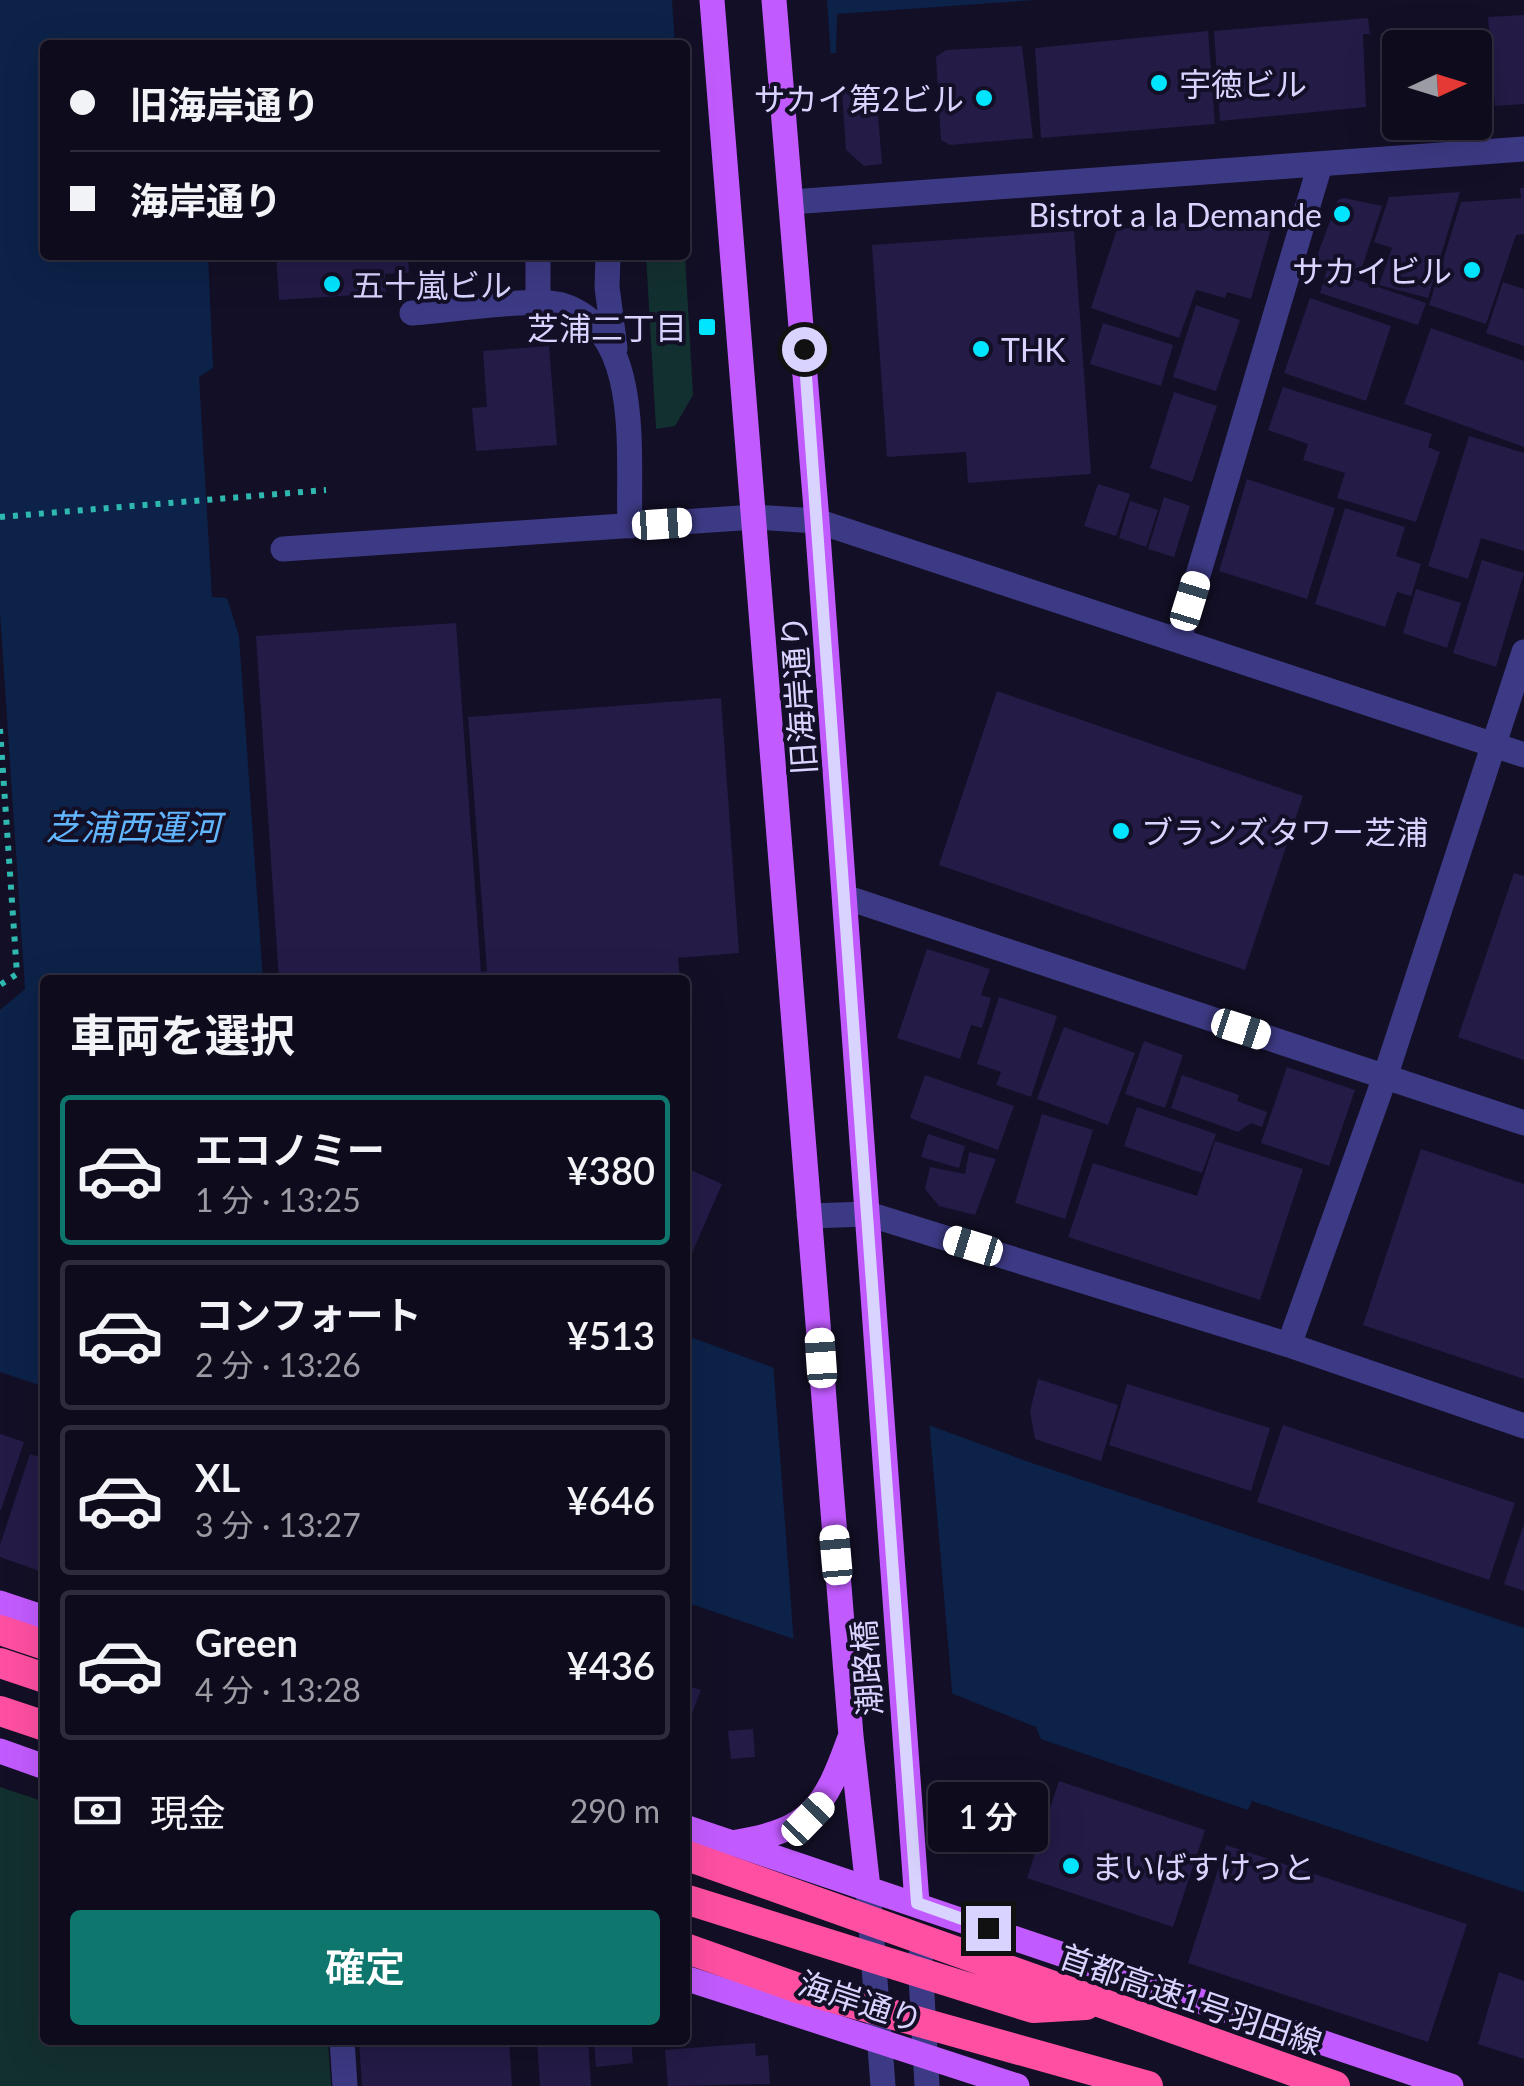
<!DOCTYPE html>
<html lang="ja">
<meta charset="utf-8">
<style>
body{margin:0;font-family:Lato,"Noto Sans JP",sans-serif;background:#1c1929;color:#f1f3f6;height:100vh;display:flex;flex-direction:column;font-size:38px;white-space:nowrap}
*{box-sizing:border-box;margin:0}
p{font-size:32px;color:#9b9ba3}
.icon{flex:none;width:55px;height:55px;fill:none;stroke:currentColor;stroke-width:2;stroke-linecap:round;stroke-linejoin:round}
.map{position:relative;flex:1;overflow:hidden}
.drawer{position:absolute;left:40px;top:975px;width:650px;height:1070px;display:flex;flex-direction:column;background:#0e0b1c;border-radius:10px;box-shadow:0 10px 40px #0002,0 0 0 2px #2e2b3b}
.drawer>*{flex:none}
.top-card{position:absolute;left:40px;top:40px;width:650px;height:220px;border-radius:10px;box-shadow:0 10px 40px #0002,0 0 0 2px #2e2b3b;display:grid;align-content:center;height:220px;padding:0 30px;background:#0e0b1c}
.needle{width:65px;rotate:86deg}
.fabs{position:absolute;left:1382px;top:30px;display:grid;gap:20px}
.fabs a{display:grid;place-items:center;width:110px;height:110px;border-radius:10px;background:#0e0b1c;box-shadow:0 10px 40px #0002,0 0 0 2px #2e2b3b;font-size:50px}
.end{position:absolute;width:45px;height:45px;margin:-22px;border:12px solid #d9d4ff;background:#111;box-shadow:0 0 0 5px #111}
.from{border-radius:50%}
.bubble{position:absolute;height:70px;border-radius:10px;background:#0e0b1c;box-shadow:0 10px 40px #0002,0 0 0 2px #2e2b3b;font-size:32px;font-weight:600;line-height:70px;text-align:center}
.car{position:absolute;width:30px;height:60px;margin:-30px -15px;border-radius:12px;box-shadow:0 0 8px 2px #0007;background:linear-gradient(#fff 24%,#345 0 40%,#fff 0 76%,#345 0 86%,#fff 0)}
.top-card b{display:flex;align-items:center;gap:35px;height:95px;font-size:38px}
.top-card b+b{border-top:2px solid #2e2b3b}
.top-card i{width:25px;height:25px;background:#f1f3f6}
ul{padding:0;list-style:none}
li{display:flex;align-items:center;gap:30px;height:150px;margin:0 20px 15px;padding:0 10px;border:5px solid #2e2b3b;border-radius:10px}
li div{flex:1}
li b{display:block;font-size:38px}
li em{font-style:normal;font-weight:600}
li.on{border-color:#0f766e}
li>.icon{width:90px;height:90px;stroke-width:1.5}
h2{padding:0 30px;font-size:45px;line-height:120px}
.pay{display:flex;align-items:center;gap:25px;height:110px;padding:0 30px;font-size:38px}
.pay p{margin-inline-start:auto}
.button{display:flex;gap:20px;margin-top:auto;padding:20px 30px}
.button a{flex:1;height:115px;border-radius:10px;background:#0f766e;color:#fff;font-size:40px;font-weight:600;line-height:115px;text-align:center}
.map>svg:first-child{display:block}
.green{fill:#12302f}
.water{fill:#0c2248}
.pier{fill:#130f26}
.building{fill:#241b47}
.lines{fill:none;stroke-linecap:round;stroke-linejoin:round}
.path{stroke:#2fb8b0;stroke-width:6;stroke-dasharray:5 8;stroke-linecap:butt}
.minor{stroke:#3d3a85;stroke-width:25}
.major{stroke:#c25bff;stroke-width:25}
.highway{stroke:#ff4fa3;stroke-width:30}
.route{stroke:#d9d4ff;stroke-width:12}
.poi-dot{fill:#00e5ff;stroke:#130f26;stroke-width:4}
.labels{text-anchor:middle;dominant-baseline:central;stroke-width:8;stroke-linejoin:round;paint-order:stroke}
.poi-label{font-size:32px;fill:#d9d4ff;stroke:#130f26;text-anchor:start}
.street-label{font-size:32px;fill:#d9d4ff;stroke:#130f26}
.water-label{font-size:35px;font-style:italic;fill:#62b6ff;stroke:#130f26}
</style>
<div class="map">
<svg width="1524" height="2086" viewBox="0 0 1524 2086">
<rect width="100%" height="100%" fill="#130f26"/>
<path class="green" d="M646,255H685L693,395L675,426L656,429Z
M0,1787L45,1802V2040H328L331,2086H0Z"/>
<path class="water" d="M0,0H1034L837,14L836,53L685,64V45H45V255H208L213,368L199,377L212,597L227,598L239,636L263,980H45V1387L0,1372V1010L25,989L0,612Z
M685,1335L1026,1461L1524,1628V1892L1252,1801L1248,1810L1041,1739L1036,1727L941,1689L685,1602Z"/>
<path class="pier" d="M672,0H827L831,59L685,69V45H675Z
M773,1362L929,1420L953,1702L937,1693L794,1644Z"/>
<path class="building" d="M1524,15V104L1495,106L1488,17Z
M1368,18L1370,34H1363L1366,107L1220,121L1214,31Z
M1480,28L1486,123H1475V48H1400V122L1447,125L1394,129L1390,35Z
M1208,31L1215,124L1041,138L1035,48Z
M1022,46L1033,138L950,145L941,140L936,57L946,50Z
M876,90L882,164L864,166L846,150L842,92Z
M1520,188H1524V234L1516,235L1486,324L1429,305L1461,202L1521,198Z
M1460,192L1428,298L1379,285L1392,248L1374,242L1389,197Z
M1344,198L1382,206L1359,277L1314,264L1338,200Z
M1275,215L1251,299L1227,292L1225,298L1196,290L1179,338L1091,308L1117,229Z
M1074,231L1091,474L968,483L966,452L887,457L872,245Z
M276,255H408L409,273L385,274L386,293L279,300Z
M1327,270L1426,303L1418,325L1320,293Z
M1503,282L1524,289V346L1486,333Z
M1310,298L1391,326L1366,401L1284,373Z
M1196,305L1240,320L1216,391L1173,377Z
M1103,323L1173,345L1161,386L1090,364Z
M1431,328L1524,361V447L1404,404Z
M549,346L557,445L476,451L472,408L487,407L483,351Z
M1283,387L1432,434L1428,447L1440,452L1416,522L1337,498L1345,473L1303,460L1308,444L1268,430Z
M1174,392L1217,406L1192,482L1150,468Z
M1469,436L1524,453V551L1481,538L1468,579L1428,566Z
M1247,479L1335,508L1307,599L1219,571Z
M1098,484L1130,494L1116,536L1084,526Z
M1164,497L1190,506L1174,557L1148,549Z
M1130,501L1158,510L1146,547L1119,538Z
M1345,508L1405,527L1396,556L1421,564L1411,596L1397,592L1385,627L1315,604Z
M1482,560L1524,573L1496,667L1453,653Z
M1416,589L1461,603L1447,648L1403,633Z
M456,623L481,972L487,971L468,717L721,698L739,953L678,958L680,980H279L256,636Z
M997,691L1303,796L1245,970L939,865Z
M1514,873L1524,876V1060L1458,1037Z
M927,949L990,969L981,995L991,998L982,1028L971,1025L960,1059L897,1038Z
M999,997L1057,1016L1031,1097L996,1085L1001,1072L977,1064Z
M1064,1027L1135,1053L1108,1125L1037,1099Z
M1144,1041L1183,1055L1165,1108L1125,1094Z
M1287,1067L1355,1090L1329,1166L1261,1143Z
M925,1075L1014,1106L998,1150L910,1118Z
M1182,1075L1239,1095L1237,1101L1267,1112L1262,1127L1251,1123L1238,1132L1171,1108Z
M1137,1107L1216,1134L1202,1173L1124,1146Z
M1042,1114L1093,1130L1065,1219L1015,1203Z
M928,1134L965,1146L959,1168L921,1157Z
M1215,1141L1303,1169L1260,1300L1068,1237L1093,1163L1197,1196Z
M1421,1149L1524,1184V1379L1363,1325Z
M969,1152L996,1159L975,1215L939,1206L925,1189L930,1167L965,1174Z
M689,1169L722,1184L692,1253L685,1251Z
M1038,1379L1118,1405L1101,1461L1035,1439L1030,1411Z
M1127,1384L1270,1428L1251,1491L1109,1445Z
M1283,1425L1515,1503L1489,1580L1257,1502Z
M0,1434L24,1442L1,1510H0Z
M30,1454L45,1459V1573L0,1557V1545Z
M1523,1527H1524V1591L1504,1584Z
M685,1685L701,1690L685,1732Z
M753,1729L755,1757L731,1759L728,1731Z
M1059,1781L1205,1830L1173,1927L1027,1878Z
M1226,1845L1467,1924L1428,2042L1188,1963Z
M1499,1972L1524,1981V2059L1478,2044Z
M359,2040H509L512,2086H362Z
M537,2040H588L591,2086H540Z
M594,2040H631L633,2063L596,2067Z
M755,2043L756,2056L768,2055L770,2084L668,2086L665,2050Z"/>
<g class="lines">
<path class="path" d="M0,517L326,490
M0,729L17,974L0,985"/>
<path class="minor" d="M791,202L1524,149
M608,255L607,287L615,348
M538,304V255
M412,313C446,311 536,296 565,306C644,334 627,458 630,526
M283,549L755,517L817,521L1524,755
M1179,639L1320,165
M845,897L1524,1123
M809,1216L868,1214L1289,1345L1524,1426
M1289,1345L1385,1077L1524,652
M868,1888L883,2086
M920,1958L927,2086
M342,2040L345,2086"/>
<path class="major" d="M712,0L851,1736L868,1888
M774,0L817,521L917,1903
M0,1603L45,1618
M0,1751L45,1767
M685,1827L1451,2086
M737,1842C811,1830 825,1807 849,1740
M685,1978L1017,2086"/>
<path class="highway" d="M0,1630L45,1645
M0,1663L45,1678
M0,1711L45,1726
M685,1855L1335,2086
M685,1899L1033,2008L1086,2005
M685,1948L798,1988L1148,2086"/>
</g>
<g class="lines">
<path class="route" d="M804,349L917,1903L988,1928"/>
</g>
<g class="poi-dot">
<circle cx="1159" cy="83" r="10"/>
<circle cx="984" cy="98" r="10"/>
<circle cx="1342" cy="214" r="10"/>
<circle cx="1472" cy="270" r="10"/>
<circle cx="332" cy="284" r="10"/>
<rect x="697" y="317" width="20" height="20" rx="5"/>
<circle cx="981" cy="349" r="10"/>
<circle cx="1121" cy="831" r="10"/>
<circle cx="1071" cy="1866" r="10"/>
</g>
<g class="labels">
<g class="poi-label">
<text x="1179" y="83">宇徳ビル</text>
<text x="964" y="98" text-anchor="end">サカイ第2ビル</text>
<text x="1322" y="214" text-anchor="end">Bistrot a la Demande</text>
<text x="1452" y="270" text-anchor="end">サカイビル</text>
<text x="352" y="284">五十嵐ビル</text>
<text x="687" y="327" text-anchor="end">芝浦二丁目</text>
<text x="1001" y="349">THK</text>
<text x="1141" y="831">ブランズタワー芝浦</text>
<text x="1091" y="1866">まいばすけっと</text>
</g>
<g class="street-label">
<text transform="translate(798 695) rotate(-94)">旧海岸通り</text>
<text transform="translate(866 1668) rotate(-94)">潮路橋</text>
<text transform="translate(1191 1999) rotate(19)">首都高速1号羽田線</text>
<text transform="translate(861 2001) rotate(18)">海岸通り</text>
</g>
<g class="water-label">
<text x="133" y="826">芝浦西運河</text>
</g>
</g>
</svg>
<div class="fabs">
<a><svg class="needle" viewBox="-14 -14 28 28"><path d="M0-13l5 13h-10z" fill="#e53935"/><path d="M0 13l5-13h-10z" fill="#9b9ba3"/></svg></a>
</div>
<i class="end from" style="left:804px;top:349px"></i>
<i class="end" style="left:988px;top:1928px"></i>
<div class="bubble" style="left:928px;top:1782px;width:120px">1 分</div>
<i class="car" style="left:662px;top:524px;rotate:86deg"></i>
<i class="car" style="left:1190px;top:601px;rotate:17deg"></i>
<i class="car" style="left:1241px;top:1029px;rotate:108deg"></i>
<i class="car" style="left:973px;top:1246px;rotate:287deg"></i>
<i class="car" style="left:821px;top:1358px;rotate:356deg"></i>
<i class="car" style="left:836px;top:1555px;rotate:355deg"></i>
<i class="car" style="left:808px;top:1819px;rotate:44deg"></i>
<div class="top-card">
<b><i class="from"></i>旧海岸通り</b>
<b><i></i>海岸通り</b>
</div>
<section class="drawer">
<h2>車両を選択</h2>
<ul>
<li class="on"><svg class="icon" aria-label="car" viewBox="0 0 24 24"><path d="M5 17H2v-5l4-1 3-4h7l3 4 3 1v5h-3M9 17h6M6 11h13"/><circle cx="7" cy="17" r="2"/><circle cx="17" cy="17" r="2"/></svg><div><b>エコノミー</b><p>1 分 · 13:25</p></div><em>¥380</em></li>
<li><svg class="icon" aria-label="car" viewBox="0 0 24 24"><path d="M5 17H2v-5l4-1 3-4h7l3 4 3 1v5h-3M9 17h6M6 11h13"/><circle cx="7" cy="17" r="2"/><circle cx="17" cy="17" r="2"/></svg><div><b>コンフォート</b><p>2 分 · 13:26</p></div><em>¥513</em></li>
<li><svg class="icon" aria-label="car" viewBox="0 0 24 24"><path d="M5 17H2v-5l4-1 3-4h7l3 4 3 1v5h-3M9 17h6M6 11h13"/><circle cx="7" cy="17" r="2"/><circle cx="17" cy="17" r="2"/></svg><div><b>XL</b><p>3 分 · 13:27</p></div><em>¥646</em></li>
<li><svg class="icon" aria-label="car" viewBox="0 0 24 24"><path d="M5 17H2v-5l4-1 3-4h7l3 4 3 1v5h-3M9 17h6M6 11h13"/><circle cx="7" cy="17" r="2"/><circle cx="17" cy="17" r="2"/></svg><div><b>Green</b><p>4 分 · 13:28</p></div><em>¥436</em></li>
</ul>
<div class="pay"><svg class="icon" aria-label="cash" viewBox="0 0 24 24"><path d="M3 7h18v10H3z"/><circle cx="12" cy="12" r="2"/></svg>現金<p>290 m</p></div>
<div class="button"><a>確定</a></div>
</section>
</div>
